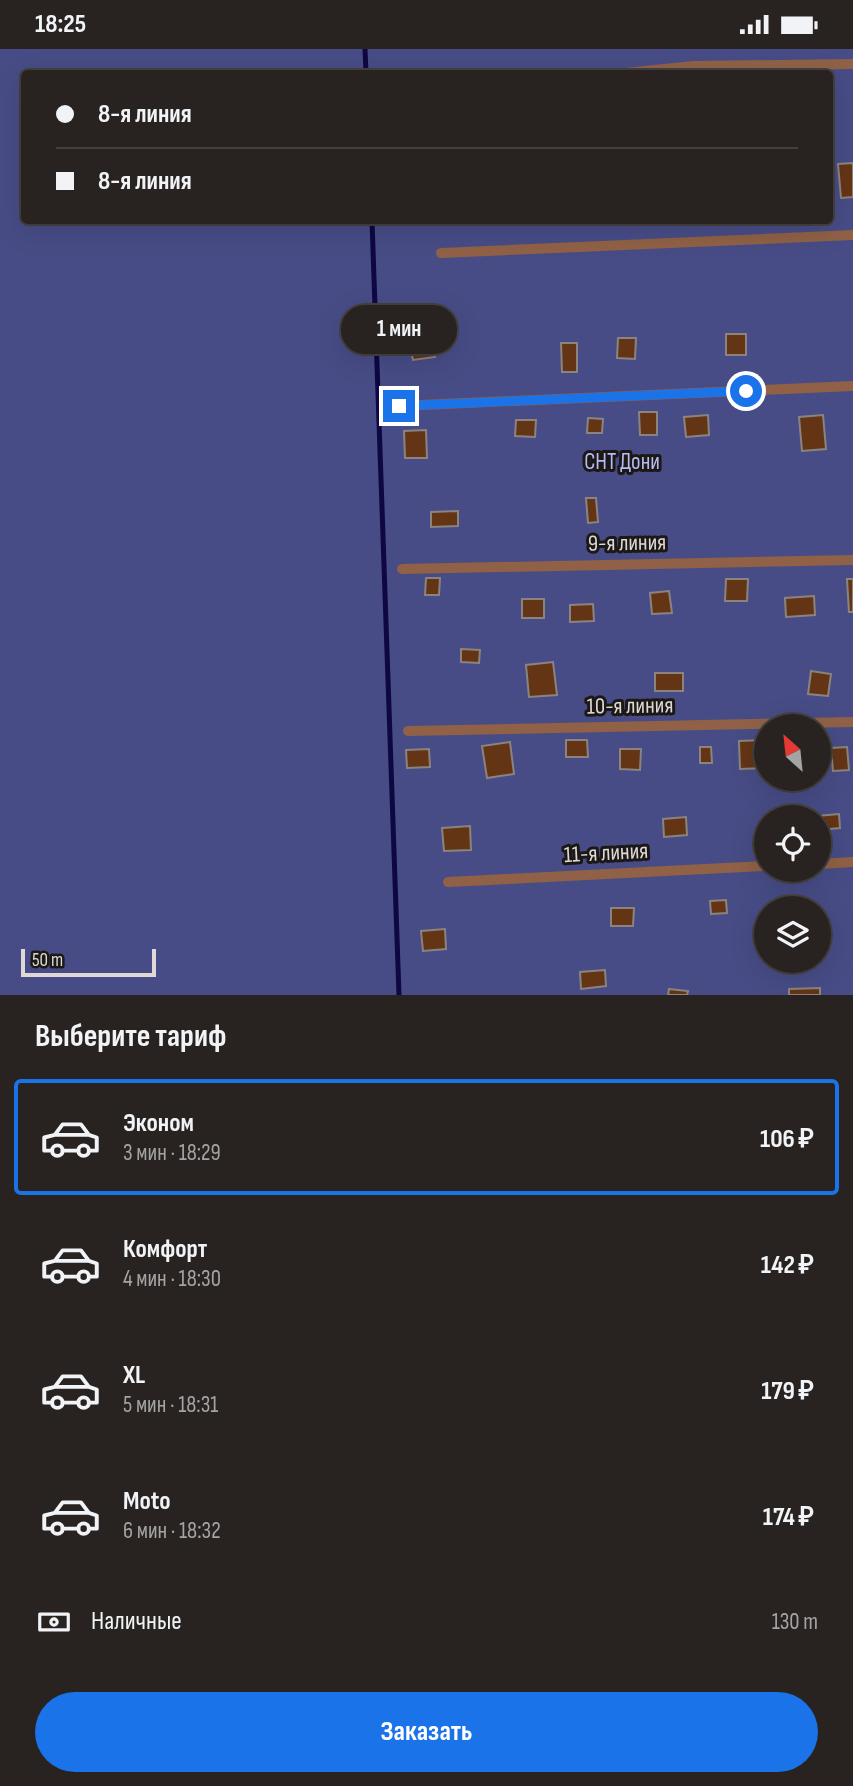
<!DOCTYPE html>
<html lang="ru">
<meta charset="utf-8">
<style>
body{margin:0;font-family:"Sofia Sans Condensed",sans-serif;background:#342f2d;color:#f1f3f6;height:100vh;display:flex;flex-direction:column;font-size:26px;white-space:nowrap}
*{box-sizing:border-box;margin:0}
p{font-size:23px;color:#a5a4a5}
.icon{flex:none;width:38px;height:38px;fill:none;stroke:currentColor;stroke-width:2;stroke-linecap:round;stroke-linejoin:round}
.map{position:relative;height:946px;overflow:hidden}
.details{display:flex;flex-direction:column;background:#282320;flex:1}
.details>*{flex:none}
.banner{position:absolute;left:21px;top:21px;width:812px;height:154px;border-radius:7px;box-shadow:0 7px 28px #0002,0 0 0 2px #44403e;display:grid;align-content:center;height:154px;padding:0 35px;background:#282320}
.needle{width:46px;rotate:333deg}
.tools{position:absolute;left:754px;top:665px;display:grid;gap:14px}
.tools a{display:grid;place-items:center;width:77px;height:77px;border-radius:50%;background:#282320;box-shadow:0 7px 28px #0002,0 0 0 2px #44403e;font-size:35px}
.scale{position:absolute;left:21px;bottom:18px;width:135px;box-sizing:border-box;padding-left:7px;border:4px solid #ded9d7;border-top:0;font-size:19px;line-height:24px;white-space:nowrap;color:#ded9d7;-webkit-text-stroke:5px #1b1816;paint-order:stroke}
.end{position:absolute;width:32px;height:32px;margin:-16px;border:9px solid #1a73e8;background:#fff;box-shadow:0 0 0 4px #fff}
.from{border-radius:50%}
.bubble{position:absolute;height:49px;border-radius:24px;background:#282320;box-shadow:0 7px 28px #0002,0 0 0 2px #44403e;font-size:23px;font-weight:700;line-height:49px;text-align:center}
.banner b{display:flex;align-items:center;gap:24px;height:66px;font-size:26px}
.banner b+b{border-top:2px solid #44403e}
.banner i{width:18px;height:18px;background:#f1f3f6}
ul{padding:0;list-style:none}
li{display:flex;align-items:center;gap:21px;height:116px;margin:0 14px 10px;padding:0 21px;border:4px solid transparent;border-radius:7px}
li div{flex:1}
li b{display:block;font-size:26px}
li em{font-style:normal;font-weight:700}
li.selected{border-color:#1a73e8}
li>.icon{width:63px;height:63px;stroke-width:1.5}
h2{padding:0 35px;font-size:32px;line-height:84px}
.pay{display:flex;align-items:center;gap:18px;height:77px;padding:0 35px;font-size:26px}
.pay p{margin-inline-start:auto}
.primary-button{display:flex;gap:14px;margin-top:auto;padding:14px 35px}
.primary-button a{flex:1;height:80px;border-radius:42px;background:#1a73e8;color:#fff;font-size:28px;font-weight:700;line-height:80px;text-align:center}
.status{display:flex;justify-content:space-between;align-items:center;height:49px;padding:0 35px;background:#282320;direction:ltr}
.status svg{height:19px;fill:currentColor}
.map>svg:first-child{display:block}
.green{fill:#474c86;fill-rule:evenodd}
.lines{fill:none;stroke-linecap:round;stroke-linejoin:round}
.stream{stroke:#0f0741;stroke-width:5}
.building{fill:#643515;stroke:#8b837f;stroke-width:2}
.lane{stroke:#906146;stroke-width:10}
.route{stroke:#1a73e8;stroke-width:9}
.labels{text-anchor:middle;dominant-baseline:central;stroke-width:6;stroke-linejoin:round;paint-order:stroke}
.park-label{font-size:23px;fill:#b4bcf3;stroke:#1b1816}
.street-label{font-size:23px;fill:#ded9d7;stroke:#1b1816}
</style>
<div class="status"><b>18:25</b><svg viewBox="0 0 49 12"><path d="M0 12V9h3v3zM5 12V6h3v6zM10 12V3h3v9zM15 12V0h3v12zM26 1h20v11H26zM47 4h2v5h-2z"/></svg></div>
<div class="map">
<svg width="853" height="946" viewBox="0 0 853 946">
<rect width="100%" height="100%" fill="#362f2b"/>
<path class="green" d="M0,0H853V946H0ZM24,24H830V172H24ZM766,677H819V730H766ZM766,768H819V821H766ZM766,859H819V912H766Z"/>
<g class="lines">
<path class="stream" d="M365,0L366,24
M372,172L399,946"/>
</g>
<path class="building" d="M853,114V148L841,149L838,115Z
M726,285H746V306H726Z
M432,288L435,308L413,311L409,292Z
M618,289H636L635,310L617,309Z
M561,294H577V323H562Z
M639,363H657V386H640Z
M708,366L709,386L686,388L684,368Z
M823,366L826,400L802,402L799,368Z
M588,369L603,370L602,384H587Z
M516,371H536L535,388L515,387Z
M426,381L427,409H405L404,382Z
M586,449H596L598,473L588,474Z
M458,462V477L431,478V463Z
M426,529H440L439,546H425Z
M726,530H748L747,552H725Z
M847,530H853V563H849Z
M669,542L672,564L652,565L650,544Z
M814,547L815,566L786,568L785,549Z
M522,550H544V569H522Z
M593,555L594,572L570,573V556Z
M461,600L480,601L479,614L461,613Z
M553,613L557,646L529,648L526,616Z
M811,622L831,625L828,647L808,645Z
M655,624H683V642H655Z
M566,691H587L588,708H566Z
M766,691V719L740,720L739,692Z
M510,693L514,725L487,729L482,697Z
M700,698H711L712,714H700Z
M847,698L849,721L833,722L831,699Z
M429,700L430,718L407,719L406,701Z
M620,700H641L640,721L620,720Z
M839,765L840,779L819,781L817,767Z
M686,768L687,786L664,788L663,770Z
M470,777L471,801L444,802L442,779Z
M726,851L727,864L711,865L710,852Z
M611,859H634L633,877H611Z
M445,880L446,900L423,902L421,882Z
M605,921L606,937L581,940L580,923Z
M820,939V946H789V940Z
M669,940L688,942L687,946H668Z"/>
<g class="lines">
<path class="lane" d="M626,24L693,17L853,15
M441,204L853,186
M399,357L853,337
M402,520L853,511
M408,682L853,673
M819,815L853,813
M448,833L766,817"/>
</g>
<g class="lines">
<path class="route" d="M399,357L746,342"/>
</g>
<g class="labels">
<g class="park-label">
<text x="622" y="413">СНТ Дони</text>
</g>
<g class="street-label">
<text transform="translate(627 494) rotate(-1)">9-я линия</text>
<text transform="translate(630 657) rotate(-1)">10-я линия</text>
<text transform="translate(606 804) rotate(-3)">11-я линия</text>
</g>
</g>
</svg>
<div class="tools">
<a><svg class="needle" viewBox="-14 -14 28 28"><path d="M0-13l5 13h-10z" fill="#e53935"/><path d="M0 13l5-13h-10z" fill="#a5a4a5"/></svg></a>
<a><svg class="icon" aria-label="locate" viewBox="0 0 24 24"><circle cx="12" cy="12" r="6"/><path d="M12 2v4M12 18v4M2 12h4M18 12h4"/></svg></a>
<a><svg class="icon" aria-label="layers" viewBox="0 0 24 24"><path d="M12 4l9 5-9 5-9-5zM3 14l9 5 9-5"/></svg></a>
</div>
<div class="scale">50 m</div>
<i class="end from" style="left:746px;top:342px"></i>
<i class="end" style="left:399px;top:357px"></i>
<div class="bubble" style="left:341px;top:256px;width:116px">1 мин</div>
<div class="banner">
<b><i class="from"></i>8-я линия</b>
<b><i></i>8-я линия</b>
</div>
</div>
<section class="details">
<h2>Выберите тариф</h2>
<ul>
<li class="selected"><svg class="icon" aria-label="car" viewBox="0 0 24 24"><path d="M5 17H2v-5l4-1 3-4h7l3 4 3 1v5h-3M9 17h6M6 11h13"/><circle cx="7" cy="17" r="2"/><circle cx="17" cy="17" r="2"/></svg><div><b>Эконом</b><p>3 мин · 18:29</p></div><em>106 ₽</em></li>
<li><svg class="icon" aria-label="car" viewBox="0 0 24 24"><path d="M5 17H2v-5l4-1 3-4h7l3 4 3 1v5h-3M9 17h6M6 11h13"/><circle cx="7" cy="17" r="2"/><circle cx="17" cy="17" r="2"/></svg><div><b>Комфорт</b><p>4 мин · 18:30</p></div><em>142 ₽</em></li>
<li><svg class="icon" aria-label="car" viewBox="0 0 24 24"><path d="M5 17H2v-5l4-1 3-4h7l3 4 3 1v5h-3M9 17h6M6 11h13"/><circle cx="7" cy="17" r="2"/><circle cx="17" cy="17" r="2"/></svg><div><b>XL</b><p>5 мин · 18:31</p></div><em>179 ₽</em></li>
<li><svg class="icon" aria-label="car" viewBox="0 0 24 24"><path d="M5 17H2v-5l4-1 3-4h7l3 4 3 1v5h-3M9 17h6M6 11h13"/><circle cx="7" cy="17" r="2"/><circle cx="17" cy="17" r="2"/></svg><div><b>Moto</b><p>6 мин · 18:32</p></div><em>174 ₽</em></li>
</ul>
<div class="pay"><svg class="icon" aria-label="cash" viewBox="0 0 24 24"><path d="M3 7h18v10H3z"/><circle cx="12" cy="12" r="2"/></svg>Наличные<p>130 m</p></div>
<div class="primary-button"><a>Заказать</a></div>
</section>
